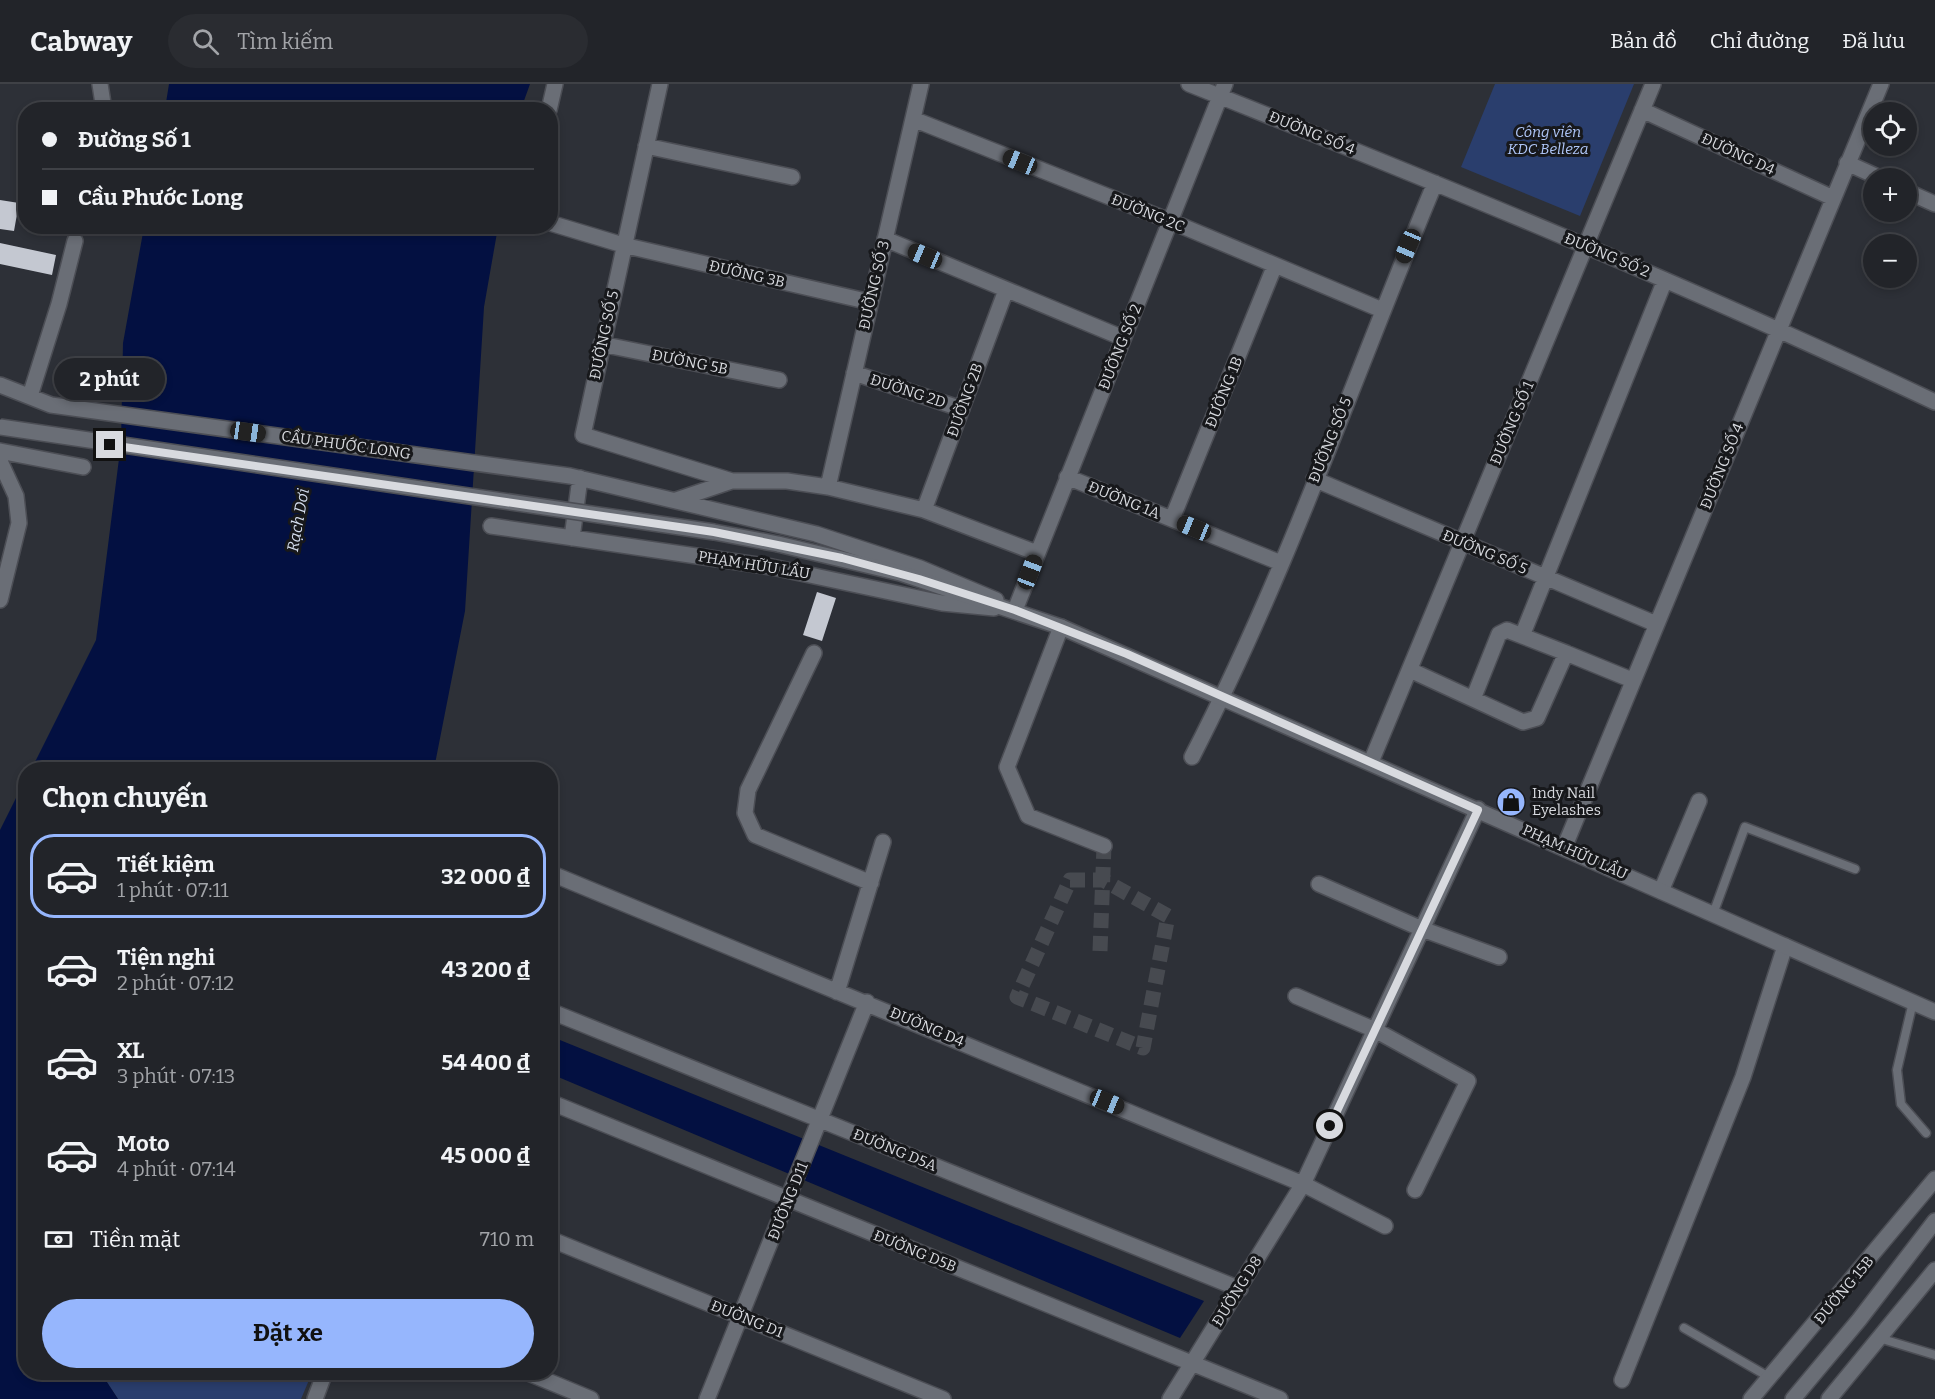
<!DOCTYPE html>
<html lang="vi">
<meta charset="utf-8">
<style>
body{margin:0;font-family:Bitter,serif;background:#2a2c31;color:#f1f3f6;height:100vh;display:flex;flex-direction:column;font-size:22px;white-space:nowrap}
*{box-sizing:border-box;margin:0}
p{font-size:20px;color:#a2a4a8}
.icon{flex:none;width:33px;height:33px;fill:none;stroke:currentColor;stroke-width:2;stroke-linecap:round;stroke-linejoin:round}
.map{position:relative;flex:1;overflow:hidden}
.drawer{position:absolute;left:18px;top:678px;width:540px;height:618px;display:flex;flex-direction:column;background:#222429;border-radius:24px;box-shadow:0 3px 9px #0003,0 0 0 2px #3f4146}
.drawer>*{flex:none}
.guide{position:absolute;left:18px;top:18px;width:540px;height:132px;border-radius:24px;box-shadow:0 3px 9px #0003,0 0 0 2px #3f4146;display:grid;align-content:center;height:132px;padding:0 24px;background:#222429}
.controls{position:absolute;left:1863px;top:18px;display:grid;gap:12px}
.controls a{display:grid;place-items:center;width:54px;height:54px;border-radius:50%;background:#222429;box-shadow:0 3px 9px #0003,0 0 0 2px #3f4146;font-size:30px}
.end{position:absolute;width:27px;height:27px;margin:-14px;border:8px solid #d8dadf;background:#111;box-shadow:0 0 0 3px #111}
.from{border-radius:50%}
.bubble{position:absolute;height:42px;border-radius:21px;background:#222429;box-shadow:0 3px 9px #0003,0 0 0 2px #3f4146;font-size:20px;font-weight:700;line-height:42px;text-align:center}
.car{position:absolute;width:18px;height:36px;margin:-18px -9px;border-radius:8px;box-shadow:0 0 4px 2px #0007;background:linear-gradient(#222 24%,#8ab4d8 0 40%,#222 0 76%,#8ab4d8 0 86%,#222 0)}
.guide b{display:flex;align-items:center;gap:21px;height:57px;font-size:22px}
.guide b+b{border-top:2px solid #3f4146}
.guide i{width:15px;height:15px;background:#f1f3f6}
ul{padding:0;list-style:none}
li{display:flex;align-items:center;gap:18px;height:84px;margin:0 12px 9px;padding:0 12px;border:3px solid transparent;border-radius:24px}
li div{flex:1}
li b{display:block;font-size:22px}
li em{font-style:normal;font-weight:700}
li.selected{border-color:#96b6fd}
li>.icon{width:54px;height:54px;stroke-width:1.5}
h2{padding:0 24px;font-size:27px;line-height:72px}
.pay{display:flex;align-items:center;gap:15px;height:66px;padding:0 24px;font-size:22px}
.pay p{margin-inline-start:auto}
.cta{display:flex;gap:12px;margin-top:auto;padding:12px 24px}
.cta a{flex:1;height:69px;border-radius:36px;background:#96b6fd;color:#111;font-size:24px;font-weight:700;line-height:69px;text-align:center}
header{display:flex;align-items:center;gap:36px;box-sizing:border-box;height:84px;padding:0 30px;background:#222429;border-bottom:2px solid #3f4146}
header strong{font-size:28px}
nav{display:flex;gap:33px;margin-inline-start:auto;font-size:21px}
.search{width:420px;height:54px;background:#2a2c31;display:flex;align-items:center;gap:15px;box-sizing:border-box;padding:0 21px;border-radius:33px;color:#a2a4a8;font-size:22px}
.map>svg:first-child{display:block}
.green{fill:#2a3e6d}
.water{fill:#031041}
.building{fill:#c4c8d1}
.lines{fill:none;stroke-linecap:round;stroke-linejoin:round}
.minor-tunnel{stroke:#474a50;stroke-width:15;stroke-dasharray:15 8;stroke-linecap:butt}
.service-casing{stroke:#4c4e55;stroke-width:11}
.minor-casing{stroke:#4c4e55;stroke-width:18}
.secondary-casing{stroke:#4c4e55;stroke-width:18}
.service{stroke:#6a6e76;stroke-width:8}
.minor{stroke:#6a6e76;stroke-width:15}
.secondary{stroke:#6a6e76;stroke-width:15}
.secondary-bridge-casing{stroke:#4c4e55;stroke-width:18;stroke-linecap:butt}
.secondary-bridge{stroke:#6a6e76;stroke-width:15}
.route{stroke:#d8dadf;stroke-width:8}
.labels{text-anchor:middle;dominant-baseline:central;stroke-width:6;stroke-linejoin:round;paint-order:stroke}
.park-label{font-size:15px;font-style:italic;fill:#afc6f8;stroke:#17181b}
.street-label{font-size:15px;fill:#d8dadf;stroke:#17181b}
.poi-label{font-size:15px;fill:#d8dadf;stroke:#17181b;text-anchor:start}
.water-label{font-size:16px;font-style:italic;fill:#d5deef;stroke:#17181b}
</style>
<header>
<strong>Cabway</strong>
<div class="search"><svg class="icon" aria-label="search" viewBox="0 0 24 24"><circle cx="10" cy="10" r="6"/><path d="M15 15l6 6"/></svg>Tìm kiếm</div>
<nav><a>Bản đồ</a><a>Chỉ đường</a><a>Đã lưu</a></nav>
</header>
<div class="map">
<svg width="1935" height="1315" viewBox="0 0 1935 1315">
<rect width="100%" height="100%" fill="#2d3037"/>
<path class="green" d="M1495,0H1634L1580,132L1461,83Z
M101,1289H312L301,1315H118Z"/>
<path class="water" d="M169,0H530L521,25H165Z
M144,143H498L484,223L465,527L434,685L31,686L96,556L121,359L123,259Z
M25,696L26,1288L101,1289L118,1315H0V746Z
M550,952L1204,1217L1180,1254L551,990Z"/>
<path class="building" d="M0,116L19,119L14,147L0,145Z
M0,159L56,171L52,191L0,180Z
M817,508L836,514L822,557L803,551Z"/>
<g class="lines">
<path class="minor-tunnel" d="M1070,796H1103L1168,832L1143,964L1017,913Z
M1100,867L1104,762"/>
<g class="service-casing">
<path id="service" d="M1713,830L1745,743L1855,785
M1913,918L1897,986L1901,1020L1926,1049
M1684,1244L1769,1293
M1879,1254L1935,1271"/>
</g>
<g class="minor-casing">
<path id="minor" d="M100,0L104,26
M660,0L583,351L732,397
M1189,0C1440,100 1690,202 1935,318
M549,26L555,0
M1642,26L1833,114
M913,35L1170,137L1382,226
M646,62L792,93
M1847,79L1880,94
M1906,107L1935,120
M550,139L623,161L870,218
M885,155L1123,254
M601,260L779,296
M854,289L962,325
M0,301L51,321L570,392L816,450L920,484L996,516
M30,312L59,220L75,157
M0,367L83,383
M0,377L16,412L19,439L0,516
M1067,393L1281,479
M1314,395L1656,540
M828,403L921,0
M676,416L732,397H787L828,403L924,426L1037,469
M924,426L1006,206
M1172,435L1275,181
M491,442L772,483L942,519L994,524
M572,454L580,394
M1015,526L1225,0
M1061,543L1007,683L1028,732L1104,762
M1522,552L1665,196
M814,569L748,706L745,729L755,751L871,799
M1410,586L1523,638L1537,634L1566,569L1632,596
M1473,615L1499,550L1507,546L1566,569
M1192,673C1287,489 1355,290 1435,99
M1371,678L1653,0
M1564,764L1881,0
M550,789L1303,1100L1385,1142
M1319,800L1422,845L1499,873
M1661,807L1699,717
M837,908L883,758
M1296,912L1375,946L1468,997L1415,1106
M550,927L1240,1205
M550,1018L1280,1315
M550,1155L943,1315
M526,1288L591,1315
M1622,1296L1743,993L1785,862
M315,1315L325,1288
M707,1315L867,918
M1170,1315L1303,1100L1478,725
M1751,1315L1935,1095
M1793,1315L1859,1236L1935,1137
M1829,1315L1935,1186"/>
</g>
<g class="secondary-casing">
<path id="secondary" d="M778,460L900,489L1061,543L1935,928"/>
</g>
<use href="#service" class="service"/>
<use href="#minor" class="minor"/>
<use href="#secondary" class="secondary"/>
<g class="secondary-bridge-casing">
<path id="secondary-bridge" d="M0,343L714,448L778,460"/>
</g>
<use href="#secondary-bridge" class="secondary-bridge"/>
</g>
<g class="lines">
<path class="route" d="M110,361L714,448L842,474L919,495L1015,526L1127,570L1478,726L1330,1042"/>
</g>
<defs>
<g id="shop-disc" transform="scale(1.5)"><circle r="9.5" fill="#96b6fd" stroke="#17181b"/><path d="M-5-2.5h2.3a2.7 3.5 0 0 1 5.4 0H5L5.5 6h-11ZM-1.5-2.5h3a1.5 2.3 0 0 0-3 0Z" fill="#111"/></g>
</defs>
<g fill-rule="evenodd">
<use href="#shop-disc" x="1511" y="718"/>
</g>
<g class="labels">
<g class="park-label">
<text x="1548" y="48">Công viên<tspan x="1548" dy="17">KDC Belleza</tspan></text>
</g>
<g class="street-label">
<text transform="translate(1312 49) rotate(22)">ĐƯỜNG SỐ 4</text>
<text transform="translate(1738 70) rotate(25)">ĐƯỜNG D4</text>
<text transform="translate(1148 129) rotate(22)">ĐƯỜNG 2C</text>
<text transform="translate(1607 171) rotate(23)">ĐƯỜNG SỐ 2</text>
<text transform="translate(747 190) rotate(13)">ĐƯỜNG 3B</text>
<text transform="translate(874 201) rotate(-77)">ĐƯỜNG SỐ 3</text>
<text transform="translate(604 251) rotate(-78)">ĐƯỜNG SỐ 5</text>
<text transform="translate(1120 263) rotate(-68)">ĐƯỜNG SỐ 2</text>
<text transform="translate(690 278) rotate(11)">ĐƯỜNG 5B</text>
<text transform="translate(908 307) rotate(18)">ĐƯỜNG 2D</text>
<text transform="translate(1224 308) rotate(-68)">ĐƯỜNG 1B</text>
<text transform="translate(965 316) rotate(-70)">ĐƯỜNG 2B</text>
<text transform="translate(1512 339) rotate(-67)">ĐƯỜNG SỐ 1</text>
<text transform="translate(1330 356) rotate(-68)">ĐƯỜNG SỐ 5</text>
<text transform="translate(346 361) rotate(8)">CẦU PHƯỚC LONG</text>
<text transform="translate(1722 382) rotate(-68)">ĐƯỜNG SỐ 4</text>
<text transform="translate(1124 416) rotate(22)">ĐƯỜNG 1A</text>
<text transform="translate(1485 468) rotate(23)">ĐƯỜNG SỐ 5</text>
<text transform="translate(754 481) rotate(9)">PHẠM HỮU LẦU</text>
<text transform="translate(1575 768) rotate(24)">PHẠM HỮU LẦU</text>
<text transform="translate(927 943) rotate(23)">ĐƯỜNG D4</text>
<text transform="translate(895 1066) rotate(22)">ĐƯỜNG D5A</text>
<text transform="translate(788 1117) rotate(-68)">ĐƯỜNG D11</text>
<text transform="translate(915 1167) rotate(22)">ĐƯỜNG D5B</text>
<text transform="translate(1844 1206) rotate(-50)">ĐƯỜNG 15B</text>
<text transform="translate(1237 1207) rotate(-58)">ĐƯỜNG D8</text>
<text transform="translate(747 1235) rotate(22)">ĐƯỜNG D1</text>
</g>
<g class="poi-label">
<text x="1532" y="709">Indy Nail<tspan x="1532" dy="17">Eyelashes</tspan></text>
</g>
<g class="water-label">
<text transform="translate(298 436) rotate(-80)">Rạch Dơi</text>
</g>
</g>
</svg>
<div class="controls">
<a><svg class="icon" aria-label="locate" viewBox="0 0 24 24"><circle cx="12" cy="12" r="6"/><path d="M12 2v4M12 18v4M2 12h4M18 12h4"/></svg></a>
<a>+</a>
<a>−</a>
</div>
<i class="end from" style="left:1330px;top:1042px"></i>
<i class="end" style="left:110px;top:361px"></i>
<div class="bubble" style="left:54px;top:274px;width:111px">2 phút</div>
<i class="car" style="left:1020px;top:78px;rotate:292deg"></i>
<i class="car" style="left:1408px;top:162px;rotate:203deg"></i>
<i class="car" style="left:925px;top:172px;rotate:293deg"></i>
<i class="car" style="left:248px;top:348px;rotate:98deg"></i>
<i class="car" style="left:1194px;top:444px;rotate:292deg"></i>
<i class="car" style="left:1030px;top:488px;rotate:21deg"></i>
<i class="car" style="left:1107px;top:1018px;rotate:112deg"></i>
<div class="guide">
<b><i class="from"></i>Đường Số 1</b>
<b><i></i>Cầu Phước Long</b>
</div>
<section class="drawer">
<h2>Chọn chuyến</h2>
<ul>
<li class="selected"><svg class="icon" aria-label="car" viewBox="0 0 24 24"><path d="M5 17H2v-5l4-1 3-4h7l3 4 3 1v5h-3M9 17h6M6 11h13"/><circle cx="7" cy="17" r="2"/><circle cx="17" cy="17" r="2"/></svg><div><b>Tiết kiệm</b><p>1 phút · 07:11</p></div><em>32 000 ₫</em></li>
<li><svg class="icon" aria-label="car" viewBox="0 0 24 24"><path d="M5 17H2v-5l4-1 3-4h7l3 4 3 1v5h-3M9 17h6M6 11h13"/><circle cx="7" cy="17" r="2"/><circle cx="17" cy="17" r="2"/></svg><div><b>Tiện nghi</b><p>2 phút · 07:12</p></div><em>43 200 ₫</em></li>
<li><svg class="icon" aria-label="car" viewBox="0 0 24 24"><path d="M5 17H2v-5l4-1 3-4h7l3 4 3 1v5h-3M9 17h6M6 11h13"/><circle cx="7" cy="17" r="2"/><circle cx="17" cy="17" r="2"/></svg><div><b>XL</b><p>3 phút · 07:13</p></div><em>54 400 ₫</em></li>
<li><svg class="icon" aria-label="car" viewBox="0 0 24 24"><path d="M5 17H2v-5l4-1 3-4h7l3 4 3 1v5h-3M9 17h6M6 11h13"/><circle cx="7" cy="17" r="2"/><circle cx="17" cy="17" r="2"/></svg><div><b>Moto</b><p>4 phút · 07:14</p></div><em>45 000 ₫</em></li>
</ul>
<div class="pay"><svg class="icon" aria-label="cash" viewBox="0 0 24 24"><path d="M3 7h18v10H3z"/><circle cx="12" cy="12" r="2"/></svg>Tiền mặt<p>710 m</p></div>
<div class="cta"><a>Đặt xe</a></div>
</section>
</div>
